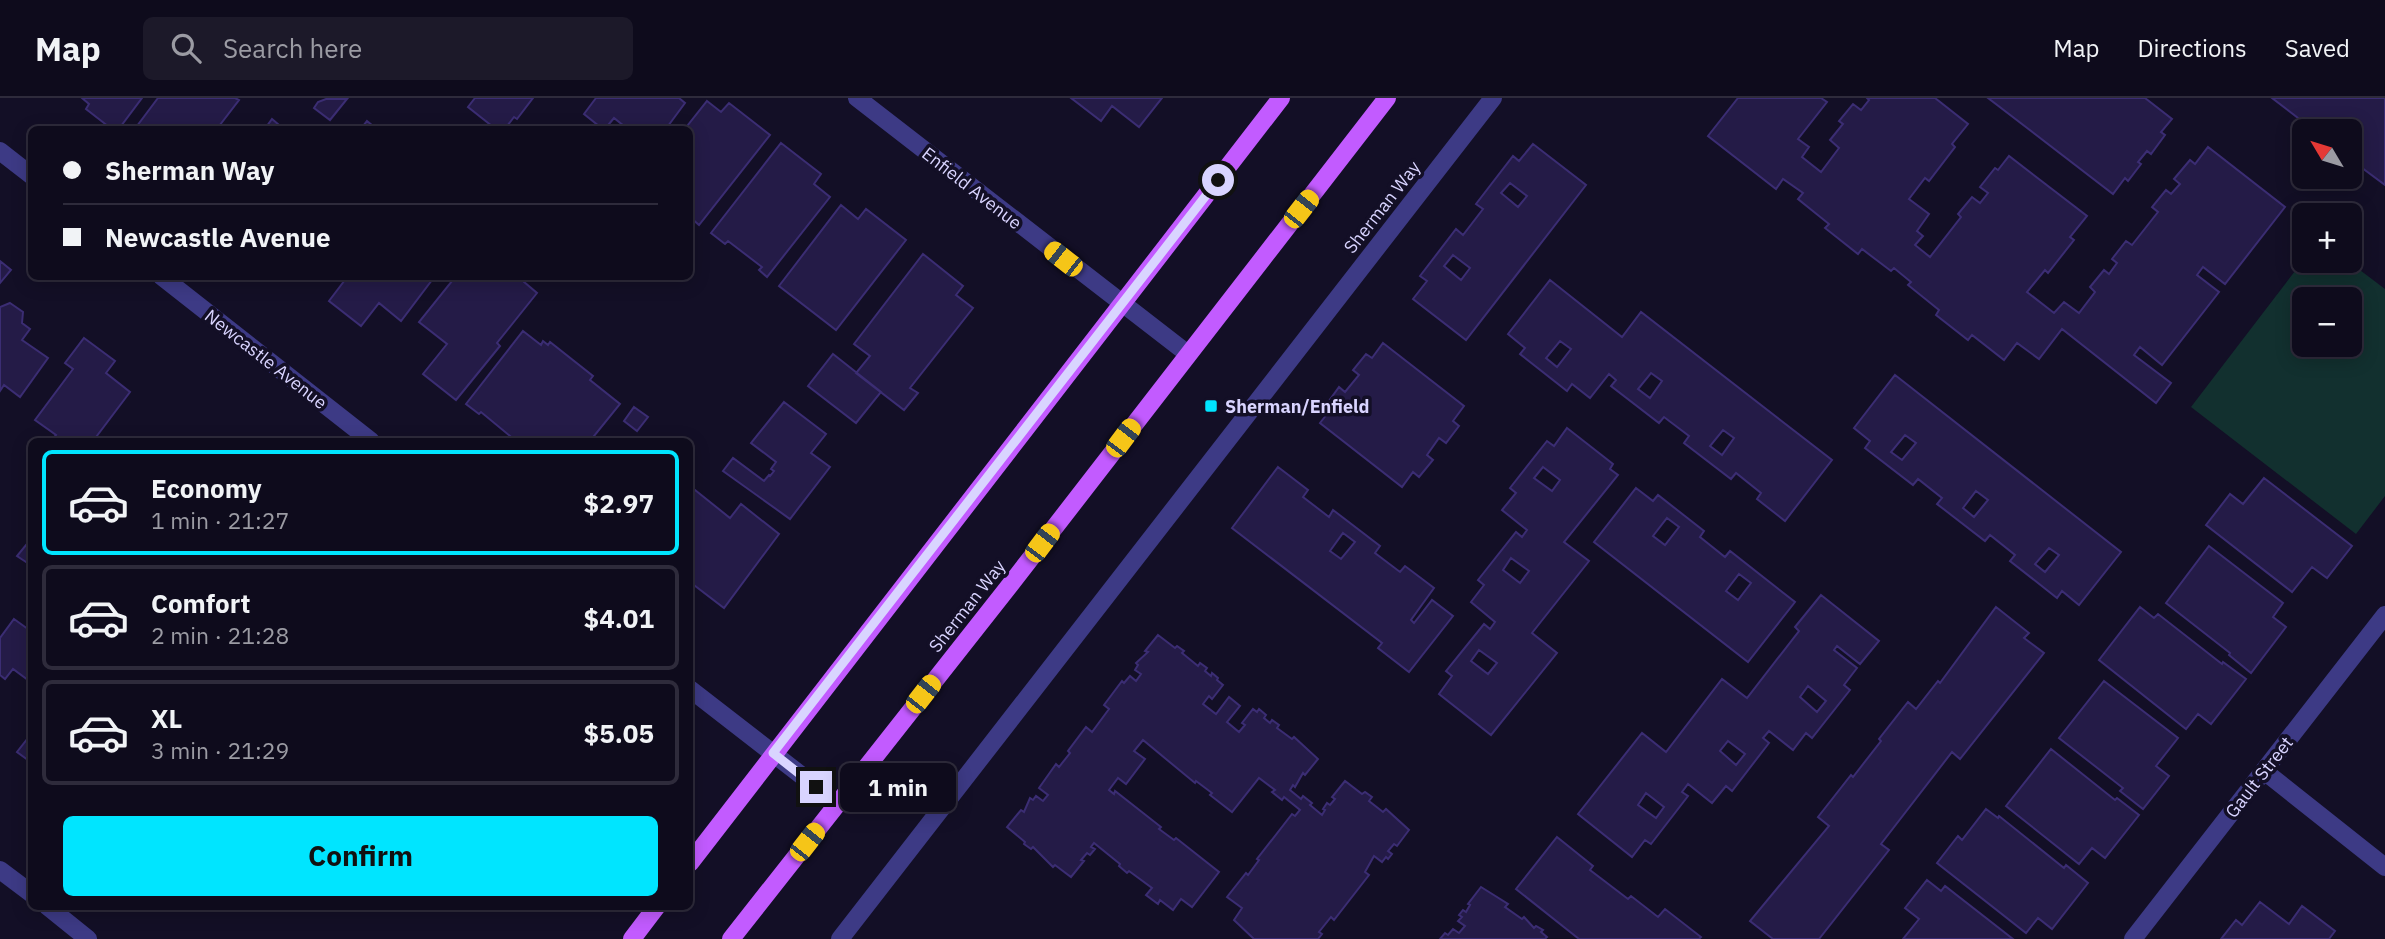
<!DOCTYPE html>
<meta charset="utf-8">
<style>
body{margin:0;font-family:"IBM Plex Sans",sans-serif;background:#1c1929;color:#f1f3f6;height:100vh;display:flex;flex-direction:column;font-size:26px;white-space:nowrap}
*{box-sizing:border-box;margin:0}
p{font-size:23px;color:#9b9ba3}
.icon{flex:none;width:38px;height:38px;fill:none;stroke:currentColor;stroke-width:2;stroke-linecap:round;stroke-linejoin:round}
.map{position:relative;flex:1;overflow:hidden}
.details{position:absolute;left:28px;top:340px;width:665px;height:472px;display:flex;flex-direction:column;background:#0e0b1c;border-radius:10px;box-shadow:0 4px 18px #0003,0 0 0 2px #2e2b3b}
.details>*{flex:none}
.guide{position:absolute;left:28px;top:28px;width:665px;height:154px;border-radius:10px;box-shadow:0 4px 18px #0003,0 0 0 2px #2e2b3b;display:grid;align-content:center;height:154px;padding:0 35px;background:#0e0b1c}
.needle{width:46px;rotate:308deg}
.tools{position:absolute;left:2292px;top:21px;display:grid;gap:14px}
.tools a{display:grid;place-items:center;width:70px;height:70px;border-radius:10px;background:#0e0b1c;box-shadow:0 4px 18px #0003,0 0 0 2px #2e2b3b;font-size:35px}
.end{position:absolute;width:32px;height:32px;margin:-16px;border:9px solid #d9d4ff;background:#111;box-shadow:0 0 0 4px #111}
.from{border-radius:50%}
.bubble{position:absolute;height:49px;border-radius:10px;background:#0e0b1c;box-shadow:0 4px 18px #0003,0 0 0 2px #2e2b3b;font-size:23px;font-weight:700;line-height:49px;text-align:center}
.car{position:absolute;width:21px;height:42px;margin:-21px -10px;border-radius:9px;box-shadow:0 0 5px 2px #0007;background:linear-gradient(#f5c518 24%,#345 0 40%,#f5c518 0 76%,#345 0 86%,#f5c518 0)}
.guide b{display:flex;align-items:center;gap:24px;height:66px;font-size:26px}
.guide b+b{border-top:2px solid #2e2b3b}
.guide i{width:18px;height:18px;background:#f1f3f6}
ul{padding:12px 0 0;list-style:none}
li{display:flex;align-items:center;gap:21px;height:105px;margin:0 14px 10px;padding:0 21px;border:4px solid #2e2b3b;border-radius:10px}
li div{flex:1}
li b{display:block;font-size:26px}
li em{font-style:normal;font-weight:700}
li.current{border-color:#00e5ff}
li>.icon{width:63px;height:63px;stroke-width:1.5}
.cta{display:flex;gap:14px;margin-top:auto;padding:14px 35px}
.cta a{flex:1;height:80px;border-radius:10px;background:#00e5ff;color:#111;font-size:28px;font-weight:700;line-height:80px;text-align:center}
header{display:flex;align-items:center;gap:42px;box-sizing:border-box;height:98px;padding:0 35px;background:#0e0b1c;border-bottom:2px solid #2e2b3b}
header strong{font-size:33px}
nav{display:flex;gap:38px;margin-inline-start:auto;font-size:24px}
.search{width:490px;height:63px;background:#1c1929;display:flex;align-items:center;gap:18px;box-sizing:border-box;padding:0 24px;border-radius:10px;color:#9b9ba3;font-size:26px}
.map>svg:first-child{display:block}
.green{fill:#12302f;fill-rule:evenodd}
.building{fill:#241b47;stroke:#3b2d73;stroke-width:2;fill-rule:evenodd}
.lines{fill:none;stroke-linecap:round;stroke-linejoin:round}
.minor{stroke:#3d3a85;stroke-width:18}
.primary{stroke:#c25bff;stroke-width:18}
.route{stroke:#d9d4ff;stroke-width:9}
.poi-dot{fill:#00e5ff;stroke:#130f26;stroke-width:2.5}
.labels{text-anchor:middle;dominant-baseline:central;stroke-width:7;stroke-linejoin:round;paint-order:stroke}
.street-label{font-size:18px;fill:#d9d4ff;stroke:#130f26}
.poi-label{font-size:18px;font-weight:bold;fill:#d9d4ff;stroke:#130f26;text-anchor:start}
</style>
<header>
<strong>Map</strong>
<div class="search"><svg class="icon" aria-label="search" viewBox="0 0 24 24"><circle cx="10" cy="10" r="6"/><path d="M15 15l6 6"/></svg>Search here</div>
<nav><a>Map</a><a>Directions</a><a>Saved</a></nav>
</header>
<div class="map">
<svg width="2385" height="841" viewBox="0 0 2385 841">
<rect width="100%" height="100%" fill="#130f26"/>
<path class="green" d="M2305,160V163H2348L2385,191V398L2356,436L2191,309ZM2305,201H2350V247H2305Z"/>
<path class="building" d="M82,0H142L118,32H113L86,11L89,6Z
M158,0H235L239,2L216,32H134Z
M475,0H533L517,21L514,19L504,32H497L468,9Z
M596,0H679L685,5L665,32H629L614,20L604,32L584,16Z
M1071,0H1162L1139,29L1112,8L1101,23Z
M1738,0H1821L1827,4L1798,41L1809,49L1802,59L1821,74L1839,50L1830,42L1843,26L1839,23L1853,6L1861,12L1869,2L1867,0H1935L1968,26L1952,46L1955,49L1929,83L1925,80L1909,101L1929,116L1917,133L1923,138L1915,147L1930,159L1961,119L1958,116L1972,99L1980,105L1988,95L1980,89L1995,70L1998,72L2009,58L2087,118L2070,139L2074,142L2048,175L2045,172L2027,194L2054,215L2064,204L2079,215L2095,194L2090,189L2104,172L2109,176L2117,165L2112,161L2126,143L2132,147L2158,114L2152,109L2166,92L2171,96L2180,86L2174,81L2190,62L2195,66L2208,49L2285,109L2225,186L2203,169L2197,177L2219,194L2162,267L2140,249L2134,257L2171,285L2156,305L2062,231L2039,261L2017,245L2004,262L1972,237L1968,242L1936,217L1939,212L1908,187L1911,184L1894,170L1891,173L1862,151L1858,156L1825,130L1829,126L1798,101L1803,95L1783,81L1776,91L1708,38Z
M1988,0H2145L2172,21L2161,34L2165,37L2151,56L2147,53L2138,64L2141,66L2128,83L2125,80L2113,96Z
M2272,0H2385V87L2350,61V33H2315Z
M326,1H347L330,22L314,10L318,4Z
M707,3L721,14L729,5L770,37L699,127L690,119V32H684Z
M272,21L285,32H264Z
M367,23L378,32H360Z
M781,45L821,76L814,86L830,99L767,179L759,172L762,169L728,143L725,146L711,135Z
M1533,46L1586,87L1466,242L1413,201L1427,183L1420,178L1456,131L1463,137L1483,111L1476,106L1513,58L1519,63ZM1510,85L1527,98L1518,109L1501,95ZM1453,157L1470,170L1461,182L1444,168Z
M841,107L858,121L866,111L906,142L836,232L779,188Z
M923,156L963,188L956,197L973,210L910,290L918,295L904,312L856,275L870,258L854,246Z
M0,163L11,172L0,185Z
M348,178H435L401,223L379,205L361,228L329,203Z
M456,178H517L537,195L497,245L500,248L456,302L423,276L447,246L419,224Z
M1550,182L1622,239L1641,214L1832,362L1785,423L1757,401L1761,395L1736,375L1731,381L1684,345L1689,338L1664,319L1659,325L1611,288L1616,282L1609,276L1590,300L1572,286L1567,293L1520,256L1525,250L1508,236ZM1560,243L1571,251L1557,269L1546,260ZM1651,275L1662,283L1650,300L1638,291ZM1723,332L1734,340L1722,357L1710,348Z
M10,205L23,214L22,225L30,231L22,242L48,260L20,299L4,287L0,293V209Z
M523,233L541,247L543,243L548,247L550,244L593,278L590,282L620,306L590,343H516L481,314L479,316L466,306Z
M84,240L115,263L106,275L130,294L93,343H51L56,337L35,322L73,271L65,265Z
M1383,245L1464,308L1453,323L1459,328L1446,345L1439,340L1427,357L1433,362L1419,379L1413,374L1402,389L1320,325L1331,311L1326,307L1339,289L1345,294L1359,277L1353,272L1366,256L1372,260Z
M833,256L881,294L856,325L808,288Z
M1895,277L2121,454L2079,507L2062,493L2057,500L2010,463L2015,457L1990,437L1985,443L1937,406L1942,400L1918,381L1913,387L1865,350L1870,343L1854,330ZM1905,337L1916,345L1902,362L1891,354ZM1976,393L1988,402L1974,419L1963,410ZM2049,450L2059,457L2045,474L2035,466Z
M784,304L826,336L811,355L830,369L790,421L723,373L733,360L764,383L769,377L770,378L774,373L771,371L776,364L751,345Z
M634,309L648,319L637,333L624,323Z
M1567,330L1613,366L1610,371L1618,377L1564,444L1589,463L1532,535L1557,555L1491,637L1439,596L1452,578L1446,573L1484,526L1490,531L1495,524L1471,504L1484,487L1478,482L1516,434L1522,439L1527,432L1502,412L1516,395L1510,390L1547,343L1554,348ZM1543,369L1560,382L1552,393L1534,380ZM1511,460L1529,473L1520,485L1503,472ZM1479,552L1497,565L1488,576L1471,563Z
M1278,369L1308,392L1303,399L1329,419L1333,412L1380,448L1375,455L1400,474L1405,468L1434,490L1411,522L1414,525L1432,502L1453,518L1409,574L1378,550L1382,545L1232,430ZM1343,435L1355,444L1341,461L1330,453Z
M2264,380L2352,448L2327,480L2312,469L2292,494L2206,427L2230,396L2243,406Z
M690,388L730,420L741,406L779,436L724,510L690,484Z
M1636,390L1653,403L1658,397L1704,433L1700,439L1725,459L1730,453L1795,504L1748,564L1594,444ZM1667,420L1679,429L1665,447L1653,438ZM1739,476L1751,485L1738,502L1726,493Z
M26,447L32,450V462L29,466L17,458Z
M2209,448L2283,505L2273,519L2286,529L2251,575L2229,557L2230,555L2166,505Z
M1821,497L1879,543L1860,566L1837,548L1834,552L1857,570L1844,587L1850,592L1812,640L1806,635L1793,652L1769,633L1763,640L1769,645L1732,693L1726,688L1712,705L1688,686L1682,694L1688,698L1651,746L1645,742L1632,759L1578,716L1642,635L1666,654L1722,581L1747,600L1799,533L1795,529ZM1808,588L1826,603L1817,614L1800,599ZM1728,643L1745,656L1736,667L1720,653ZM1646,695L1664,709L1656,720L1638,707Z
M1996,509L2029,535L2024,540L2044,555L1960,661L1952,654L1881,746L1889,752L1819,841H1773L1750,823L1829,728L1818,719L1851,677L1853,679L1881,643L1879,641L1908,604L1916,611L1938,583L1940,585Z
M2140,509L2154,520L2158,516L2222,566L2223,564L2246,581L2211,626L2198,616L2186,631L2099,562Z
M14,521L32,534V585L13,571L5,581L0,577V540Z
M1158,537L1175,550L1177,548L1184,553L1182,555L1198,568L1200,565L1207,570L1205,573L1211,578L1212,575L1218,580L1217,582L1223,587L1212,601L1209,598L1203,606L1216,616L1229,599L1240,608L1227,624L1239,634L1245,627L1242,625L1253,611L1257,614L1259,611L1266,617L1264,620L1270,625L1272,622L1279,627L1277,630L1292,641L1294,639L1318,661L1305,677L1303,675L1295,689L1293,687L1290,692L1301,701L1303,698L1312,705L1310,707L1322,717L1325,712L1323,711L1327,705L1330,707L1335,701L1332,699L1345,683L1362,696L1365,694L1372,699L1369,703L1383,714L1386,711L1409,732L1397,748L1394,746L1388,753L1392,756L1388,761L1386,759L1382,764L1374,758L1365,774L1369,777L1334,822L1331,819L1319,834L1322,836L1318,841H1254L1234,822L1242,810L1227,799L1246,775L1248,777L1259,762L1257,761L1292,716L1295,718L1300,712L1284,699L1282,702L1272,694L1275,692L1259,680L1232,714L1210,697L1212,695L1196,683L1195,685L1143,642L1134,653L1145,661L1126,686L1118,680L1109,692L1114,696L1115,693L1161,729L1159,731L1174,742L1176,740L1219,774L1192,809L1181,801L1173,812L1160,802L1158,806L1146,797L1152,790L1129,773L1127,775L1119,768L1120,766L1094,745L1091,749L1095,751L1090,757L1087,755L1081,762L1084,763L1071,779L1055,767L1053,769L1033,749L1031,751L1024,746L1025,744L1007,729L1021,712L1024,714L1030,700L1033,702L1036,698L1043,703L1048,697L1039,690L1056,666L1059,669L1070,655L1068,653L1086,629L1092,634L1109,611L1104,607L1122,583L1124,585L1130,578L1136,583L1141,576L1135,572L1138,567L1136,565L1148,554L1145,553Z
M2104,583L2178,640L2156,668L2169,678L2143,711L2120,693L2123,690L2059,640Z
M32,635V665L17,654Z
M2051,651L2115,702L2117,700L2139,717L2105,760L2092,750L2079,766L2006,708Z
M1986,711L1998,720L1999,718L2064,770L2066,767L2088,785L2052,831L2038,820L2026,835L1937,765L1958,738L1962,742Z
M1557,739L1593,768L1590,772L1628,801L1631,798L1658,819L1665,811L1701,839L1699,841H1579L1516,791Z
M1927,782L1941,793L1945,788L2013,841H1903L1919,821L1905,810Z
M1481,789L1508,806L1505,809L1522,821L1524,819L1534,830L1536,828L1543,832L1541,834L1547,839L1545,841H1440L1445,835L1448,837L1453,831L1459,835L1465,828L1458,823L1462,819L1459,817L1463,812L1466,814L1470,807L1468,806Z
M2260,804L2289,826L2302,808L2335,833L2329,841H2221L2236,822L2242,827Z"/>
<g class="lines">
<path class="minor" d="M857,0L1188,256
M0,53L32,78
M161,178L371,343
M690,591L837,705
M2264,673L2385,769
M0,772L32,796
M47,808L88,841
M840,841L1493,0
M2133,841L2385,517"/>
<path class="primary" d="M690,765L1281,0
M632,841L657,808
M731,841L1010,487L1387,0"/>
</g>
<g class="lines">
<path class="route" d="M816,689L773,655L1218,82"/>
</g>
<rect class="poi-dot" x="1204" y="301" width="14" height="14" rx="3.5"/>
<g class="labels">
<g class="street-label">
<text transform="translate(972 90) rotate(38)">Enfield Avenue</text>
<text transform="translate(1382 109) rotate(-52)">Sherman Way</text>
<text transform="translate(266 261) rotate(38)">Newcastle Avenue</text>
<text transform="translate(967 508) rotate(-52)">Sherman Way</text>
<text transform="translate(2259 679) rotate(-52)">Gault Street</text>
</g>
<g class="poi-label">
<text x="1225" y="308">Sherman/Enfield</text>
</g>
</g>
</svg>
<div class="tools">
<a><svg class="needle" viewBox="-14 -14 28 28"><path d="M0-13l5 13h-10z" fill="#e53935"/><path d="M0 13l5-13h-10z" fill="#9b9ba3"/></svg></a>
<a>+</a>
<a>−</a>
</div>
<i class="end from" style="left:1218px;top:82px"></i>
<i class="end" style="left:816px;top:689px"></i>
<div class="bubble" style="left:840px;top:665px;width:116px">1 min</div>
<i class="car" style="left:1301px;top:111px;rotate:38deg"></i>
<i class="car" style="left:1063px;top:161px;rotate:308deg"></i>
<i class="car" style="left:1123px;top:340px;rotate:37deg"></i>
<i class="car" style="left:1042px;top:445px;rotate:37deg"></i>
<i class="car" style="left:923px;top:596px;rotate:38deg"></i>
<i class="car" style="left:807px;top:744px;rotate:38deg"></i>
<div class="guide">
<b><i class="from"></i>Sherman Way</b>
<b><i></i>Newcastle Avenue</b>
</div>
<section class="details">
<ul>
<li class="current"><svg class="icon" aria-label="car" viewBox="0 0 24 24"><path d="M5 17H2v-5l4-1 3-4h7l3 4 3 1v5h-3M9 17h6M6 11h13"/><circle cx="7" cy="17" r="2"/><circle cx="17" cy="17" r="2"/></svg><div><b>Economy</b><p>1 min · 21:27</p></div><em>$2.97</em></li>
<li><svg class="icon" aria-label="car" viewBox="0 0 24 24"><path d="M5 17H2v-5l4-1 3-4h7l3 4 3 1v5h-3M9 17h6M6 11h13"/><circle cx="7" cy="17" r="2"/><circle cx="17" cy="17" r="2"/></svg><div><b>Comfort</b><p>2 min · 21:28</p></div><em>$4.01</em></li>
<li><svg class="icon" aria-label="car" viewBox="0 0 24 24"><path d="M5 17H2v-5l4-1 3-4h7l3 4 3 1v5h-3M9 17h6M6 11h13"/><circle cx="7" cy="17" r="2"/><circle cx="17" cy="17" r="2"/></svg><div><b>XL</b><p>3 min · 21:29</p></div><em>$5.05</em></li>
</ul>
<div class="cta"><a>Confirm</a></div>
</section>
</div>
